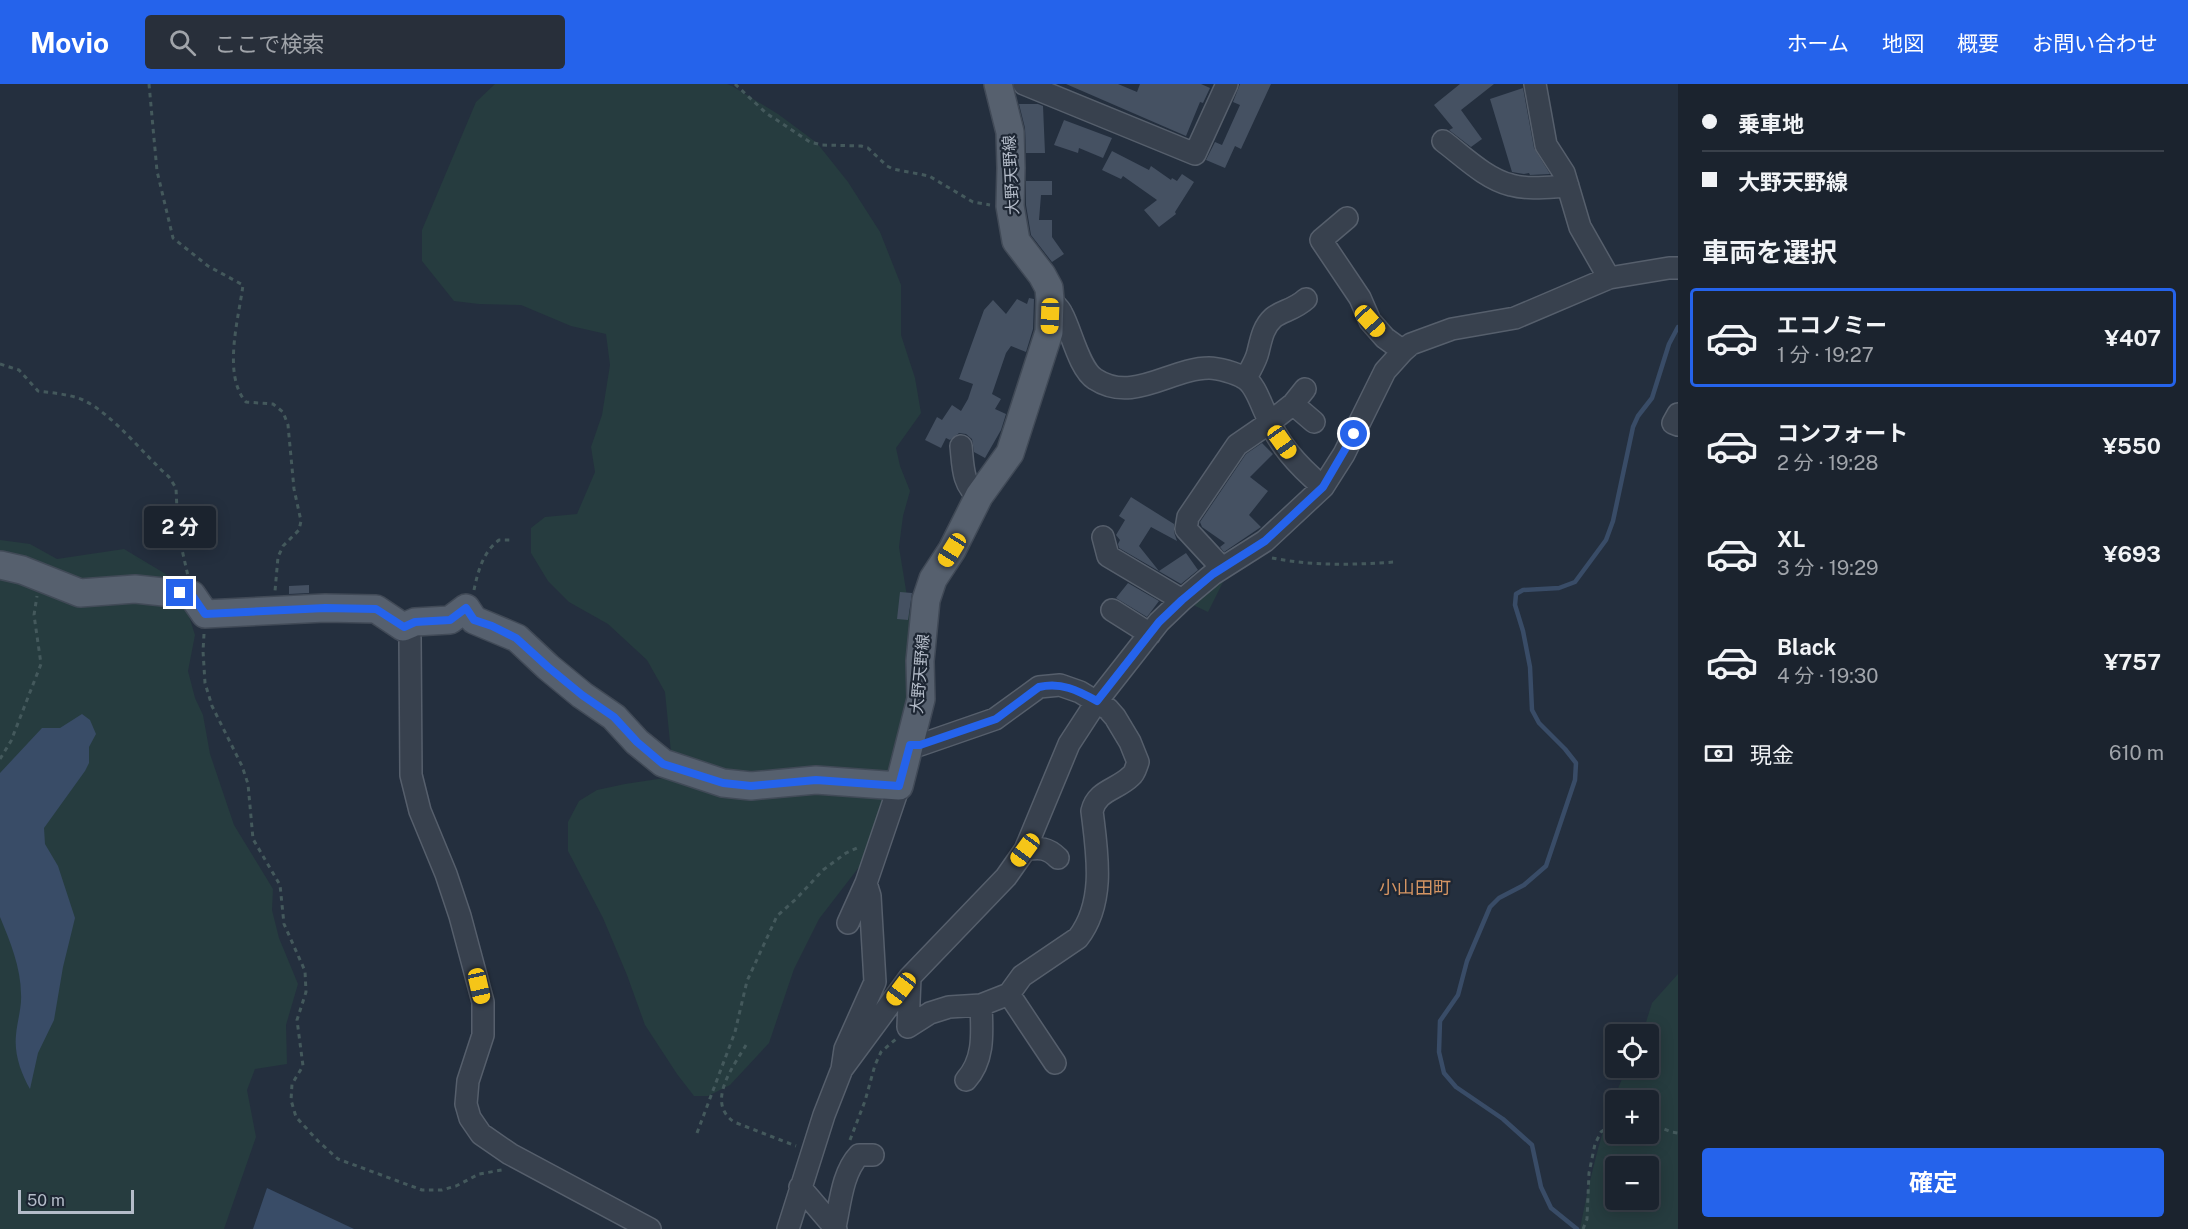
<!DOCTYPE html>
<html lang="ja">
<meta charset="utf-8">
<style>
body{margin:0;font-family:"Public Sans","Noto Sans JP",sans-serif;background:#282f3a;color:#f1f3f6;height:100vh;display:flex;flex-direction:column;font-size:22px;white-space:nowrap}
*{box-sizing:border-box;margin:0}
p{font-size:20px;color:#a0a4aa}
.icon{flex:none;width:33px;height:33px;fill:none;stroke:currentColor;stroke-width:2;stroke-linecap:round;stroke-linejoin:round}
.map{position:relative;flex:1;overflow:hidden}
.panel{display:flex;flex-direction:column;background:#1b232e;width:510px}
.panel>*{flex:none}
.guide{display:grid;align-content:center;height:132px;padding:0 24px;background:#1b232e}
.controls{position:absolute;left:1605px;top:940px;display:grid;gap:12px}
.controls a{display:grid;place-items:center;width:54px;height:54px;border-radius:6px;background:#1b232e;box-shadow:0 3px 15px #0003,0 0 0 2px #39404a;font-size:30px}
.scale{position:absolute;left:18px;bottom:15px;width:116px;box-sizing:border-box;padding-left:6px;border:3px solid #b4bcc9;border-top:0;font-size:16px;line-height:21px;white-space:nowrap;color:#b4bcc9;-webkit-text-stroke:4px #1d2633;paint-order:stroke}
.end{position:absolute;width:27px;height:27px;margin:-14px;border:8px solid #2563eb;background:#fff;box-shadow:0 0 0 3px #fff}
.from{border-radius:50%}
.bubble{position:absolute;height:42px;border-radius:6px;background:#1b232e;box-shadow:0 3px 15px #0003,0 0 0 2px #39404a;font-size:20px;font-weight:700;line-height:42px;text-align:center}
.car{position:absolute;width:18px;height:36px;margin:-18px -9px;border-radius:8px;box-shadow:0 0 4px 2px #0007;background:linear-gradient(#f5c518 24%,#345 0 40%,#f5c518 0 76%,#345 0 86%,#f5c518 0)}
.guide b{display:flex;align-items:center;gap:21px;height:57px;font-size:22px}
.guide b+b{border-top:2px solid #39404a}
.guide i{width:15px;height:15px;background:#f1f3f6}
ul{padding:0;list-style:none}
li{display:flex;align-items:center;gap:18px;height:99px;margin:0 12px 9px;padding:0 12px;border:3px solid transparent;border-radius:6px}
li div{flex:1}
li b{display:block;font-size:22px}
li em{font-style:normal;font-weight:700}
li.on{border-color:#2563eb}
li>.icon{width:54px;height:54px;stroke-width:1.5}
h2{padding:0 24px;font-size:27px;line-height:72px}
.pay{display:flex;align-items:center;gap:15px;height:66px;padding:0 24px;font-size:22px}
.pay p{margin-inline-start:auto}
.cta{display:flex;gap:12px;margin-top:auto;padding:12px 24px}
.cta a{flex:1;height:69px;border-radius:6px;background:#2563eb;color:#fff;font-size:24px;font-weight:700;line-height:69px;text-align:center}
header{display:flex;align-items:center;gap:36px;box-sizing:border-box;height:84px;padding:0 30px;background:#2563eb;color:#fff}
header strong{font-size:28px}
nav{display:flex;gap:33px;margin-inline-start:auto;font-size:21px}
.search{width:420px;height:54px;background:#282f3a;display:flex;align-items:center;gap:15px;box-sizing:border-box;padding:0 21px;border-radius:6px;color:#a0a4aa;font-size:22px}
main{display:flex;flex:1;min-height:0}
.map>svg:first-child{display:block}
.green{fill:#263c3f;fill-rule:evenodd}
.water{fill:#394c67}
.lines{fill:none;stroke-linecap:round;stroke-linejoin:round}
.stream{stroke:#394c67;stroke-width:4.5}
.building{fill:#455162}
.minor-casing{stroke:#565f6c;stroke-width:24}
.major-casing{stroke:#414a57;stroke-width:30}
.path{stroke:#44595c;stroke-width:3;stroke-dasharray:4.5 4.5;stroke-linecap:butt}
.minor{stroke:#38414e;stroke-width:21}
.major{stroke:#56606e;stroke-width:27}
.route{stroke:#2563eb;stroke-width:8}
.labels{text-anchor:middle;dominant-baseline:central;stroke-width:4.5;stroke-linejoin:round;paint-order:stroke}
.street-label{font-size:16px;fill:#b4bcc9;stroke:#1d2633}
.neighbourhood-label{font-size:18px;fill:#d59563;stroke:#1d2633}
</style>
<header>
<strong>Movio</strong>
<div class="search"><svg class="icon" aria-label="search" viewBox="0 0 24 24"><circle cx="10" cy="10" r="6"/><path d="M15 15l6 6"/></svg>ここで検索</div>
<nav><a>ホーム</a><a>地図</a><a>概要</a><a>お問い合わせ</a></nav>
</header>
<main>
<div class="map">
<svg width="1678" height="1145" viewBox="0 0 1678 1145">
<rect width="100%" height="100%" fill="#242f3e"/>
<path class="green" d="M495,0H727L732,2L778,30L817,59L848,98L880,148L901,201V251L915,294L921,329L896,364L900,382L910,407L903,432L899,463L917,574L876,761L819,835L794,885L769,959L730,1001L708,1012H694L677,990L645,941L627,891L603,834L568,767V738L579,717L597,706L625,700L671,693V668L665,608L647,576L608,540L569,518L548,497L531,469V444L545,433L577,430L595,388L591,363L602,331L610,281L606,250L571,242L521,221L479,220L454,217L422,177V146L476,18Z
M0,456L30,460L57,475L124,465L164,489L180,504L195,551L188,587L195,614L203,631L210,670L234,741L273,805L272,826L279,854L298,900L286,941L287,980L255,985L247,1006L256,1053L224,1145H0Z
M1227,490L1208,528L1189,519Z
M1678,890V1145H1580C1591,1090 1603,1035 1627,984H1648V951H1642L1652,919ZM1616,1017H1648V1050H1616ZM1616,1083H1648V1116H1616Z"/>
<path class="water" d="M82,630L90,636L96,650L89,663V679L85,687L44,744L45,760L58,782L75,834L63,883L54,936L38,969L30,1005C21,989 14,970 16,951C17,938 22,923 21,910C21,884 10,857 0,833V689L42,644H60Z
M267,1104L354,1145H253Z"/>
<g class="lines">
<path class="stream" d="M1577,1145L1551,1124L1541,1103L1532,1061L1503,1035L1456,1003L1444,989L1439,968L1440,937L1458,911L1467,877L1490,823L1499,814L1524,801L1546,782L1575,696L1576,679L1565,665L1539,639L1532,626L1530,583L1523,547L1515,521L1516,510L1523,506L1559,504L1575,498L1606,456L1613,437L1633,343L1638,332L1652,314L1669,260L1678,243"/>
</g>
<path class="building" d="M1066,0H1118L1137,8L1140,0H1201L1210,4L1203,19L1200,18L1186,52Z
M1240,0H1271L1241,65L1235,62L1225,84L1206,76L1215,58L1222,61L1240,21L1233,18Z
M1460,0H1494L1461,26L1482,55L1471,63L1449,46L1453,44L1434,21Z
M1523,4L1534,64L1550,90L1530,91L1529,89L1524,90L1512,88L1490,15Z
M1019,20H1038L1043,22L1045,69H1026L1025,44Z
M1064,36L1112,54L1103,74L1079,64L1078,69L1054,61Z
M1112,67L1149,86L1151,82L1171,96L1172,94L1177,97L1182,90L1194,98L1175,128L1176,130L1159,143L1144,126L1157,116L1123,92L1121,95L1102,86Z
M1026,97H1052V111H1041L1039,136H1052V153L1064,170L1052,178L1031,151L1026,121Z
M1029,214L1034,215L1033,245L1026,268L1011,262L1006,269L992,310L1001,315L995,325L1006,330L1001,346L985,374L974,368L972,355L966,350L959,349L950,356L946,354L941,364L925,356L937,333L942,336L952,321L961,327L968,315L973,300L959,295L984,226L993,216L1006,230L1017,215L1027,220Z
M1262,359L1273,370L1250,393L1268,407L1249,431L1261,443L1224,468L1220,463L1225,459L1202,443L1200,438L1246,370Z
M1131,413L1174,440V448L1177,457L1151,443L1139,462L1159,487L1186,469L1198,486L1181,500L1119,464L1118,460L1120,456L1116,451L1125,436L1119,432Z
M1128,499L1159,517L1147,533L1116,514Z
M309,501V509L289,510V502Z
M900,508L912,509L908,536L897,535Z"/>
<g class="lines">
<g class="minor-casing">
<path id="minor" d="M1024,0L1195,70L1227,0
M1535,0L1546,61L1564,89L1580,143L1609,194
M1443,57C1463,72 1486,95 1511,101C1529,106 1549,103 1568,102
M1347,134L1321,156L1360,214L1370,237L1385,254L1403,267
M1050,216C1054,220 1060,224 1062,230C1071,246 1079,285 1095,295C1133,320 1171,284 1209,284C1218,284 1236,289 1244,294C1255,300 1260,318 1265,328C1278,360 1297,381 1323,403
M1246,294C1250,286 1256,277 1258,268C1261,256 1263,243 1273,234C1281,227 1294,226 1306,215
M1293,320L1314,338
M1678,330L1673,339L1678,341
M961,362C963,380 962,402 979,412
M1103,453L1108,472L1182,516
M1222,484L1186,445L1188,433L1237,361L1269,339L1293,320L1305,305
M1112,526L1150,550
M403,543L410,554L411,691L420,727L446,790L460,832L483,918V951L468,997L466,1020L470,1034L481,1050L510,1070L650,1145
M910,661H920L995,635L1039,603L1060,601L1080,608L1108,625L1115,633L1130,658L1138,678C1136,683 1135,689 1131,692C1117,706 1097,706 1092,727C1097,768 1106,818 1078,854L1022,892L1009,910L981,921L949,923L930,929L908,943L910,893
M1025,766C1040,763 1048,764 1058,774
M848,839L866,799
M1009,910L1055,979
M842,985L910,893L1006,793L1025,766L1069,660L1097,617L1159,538L1182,516L1213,490L1265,457L1323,403L1344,370L1385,287L1403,267L1411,260L1452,245L1515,234L1609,194L1669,184H1678
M966,996C985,975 982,948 981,921
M800,1103L836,1145
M835,1143C840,1121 842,1089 859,1071H873
M788,1145L824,1031L842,985L845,965L875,898L870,812L866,799L899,702"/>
</g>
<g class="major-casing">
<path id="major" d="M0,481L22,486L80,509L135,505L192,511L205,530L325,524L376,525L403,543L415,538L450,536L466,524L474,536L517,554L548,583L582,611L614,633L637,658L663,679L723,699L751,702L816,696L899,702L921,615L920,577L926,516L933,495L952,466L979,412L1010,369L1049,248L1050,216L1049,204L1042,191L1016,157L1010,122L1011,84L1010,48L998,0"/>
</g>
<path class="path" d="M149,0L157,87L173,154L208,182L243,201C239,233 222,291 246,318L273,320L283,328L288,341L294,405L301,437L299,446L283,462L278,473L275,507
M735,0L766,29L810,58L822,61L861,62L868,64L887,82L893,85L929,92L973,118L990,121
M0,280L19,286L38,307C53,309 69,310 83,316C113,330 144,371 169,393L176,404L178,448L188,492
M1272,474C1313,482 1352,481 1394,478
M474,506C478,487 483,468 499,456H512
M204,550L203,567L205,599L212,622L242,682L248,700L253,755L280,801L284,840L305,887L306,908L297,936L303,982L292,1000L291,1016L296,1033L318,1057L338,1075L422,1106H442L456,1102L479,1090L502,1086
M0,675L11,657L41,580L34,531L37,512
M746,961C734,982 705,1018 734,1038L796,1062
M1648,1038L1671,1048L1678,1049
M697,1049L735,948L747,897L777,832L797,814L823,786L846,769L859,763
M850,1056L865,1017L875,981L881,968L896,955
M1583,1145L1587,1135L1589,1089L1595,1060L1601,1048L1616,1037"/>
<use href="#minor" class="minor"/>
<use href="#major" class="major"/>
</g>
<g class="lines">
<path class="route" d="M180,509L192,511L205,530L325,524L376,525L404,543L415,538L450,536L466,524L474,536L492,542L516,554L548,583L582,611L614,633L637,658L663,680L723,699L751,702L816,696L899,702L910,661H920L996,635L1039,603C1061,598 1077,606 1097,617L1159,538L1182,516L1213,490L1265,457L1323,403L1354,350"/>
</g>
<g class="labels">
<g class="street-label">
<text transform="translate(1011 91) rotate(-93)">大野天野線</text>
<text transform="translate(920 590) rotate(-85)">大野天野線</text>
</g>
<g class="neighbourhood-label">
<text x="1415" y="803">小山田町</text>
</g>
</g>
</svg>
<div class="controls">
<a><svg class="icon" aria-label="locate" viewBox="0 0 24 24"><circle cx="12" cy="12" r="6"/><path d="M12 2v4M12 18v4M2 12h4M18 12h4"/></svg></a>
<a>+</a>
<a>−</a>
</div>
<div class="scale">50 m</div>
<i class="end from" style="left:1354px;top:350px"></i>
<i class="end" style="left:180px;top:509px"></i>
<div class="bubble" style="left:144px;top:422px;width:72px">2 分</div>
<i class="car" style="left:1050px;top:232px;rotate:182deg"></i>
<i class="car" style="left:1370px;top:237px;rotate:138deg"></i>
<i class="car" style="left:1282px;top:358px;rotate:145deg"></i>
<i class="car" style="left:952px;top:466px;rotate:212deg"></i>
<i class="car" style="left:1025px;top:766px;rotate:216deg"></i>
<i class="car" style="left:479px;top:902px;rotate:167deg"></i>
<i class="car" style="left:901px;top:905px;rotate:217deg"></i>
</div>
<section class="panel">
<div class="guide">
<b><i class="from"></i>乗車地</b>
<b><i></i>大野天野線</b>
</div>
<h2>車両を選択</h2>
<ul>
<li class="on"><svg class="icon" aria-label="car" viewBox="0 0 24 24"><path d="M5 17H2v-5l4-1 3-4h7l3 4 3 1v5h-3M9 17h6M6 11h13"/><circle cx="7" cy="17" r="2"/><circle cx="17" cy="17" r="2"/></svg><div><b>エコノミー</b><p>1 分 · 19:27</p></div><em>¥407</em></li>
<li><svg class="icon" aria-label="car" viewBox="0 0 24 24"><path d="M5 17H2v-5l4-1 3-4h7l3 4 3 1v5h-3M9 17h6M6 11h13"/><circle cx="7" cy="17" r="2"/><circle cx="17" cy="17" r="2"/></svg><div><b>コンフォート</b><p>2 分 · 19:28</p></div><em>¥550</em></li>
<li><svg class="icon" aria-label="car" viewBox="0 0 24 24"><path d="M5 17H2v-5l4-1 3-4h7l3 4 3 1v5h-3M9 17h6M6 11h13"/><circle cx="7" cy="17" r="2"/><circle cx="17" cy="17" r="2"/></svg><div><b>XL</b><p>3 分 · 19:29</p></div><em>¥693</em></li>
<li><svg class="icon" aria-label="car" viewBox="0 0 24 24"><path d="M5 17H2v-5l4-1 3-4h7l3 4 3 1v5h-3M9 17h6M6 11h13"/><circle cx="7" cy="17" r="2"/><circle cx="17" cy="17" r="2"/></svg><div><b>Black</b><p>4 分 · 19:30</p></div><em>¥757</em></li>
</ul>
<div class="pay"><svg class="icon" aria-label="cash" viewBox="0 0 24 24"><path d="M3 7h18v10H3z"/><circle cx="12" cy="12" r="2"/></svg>現金<p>610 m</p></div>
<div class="cta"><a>確定</a></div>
</section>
</main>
